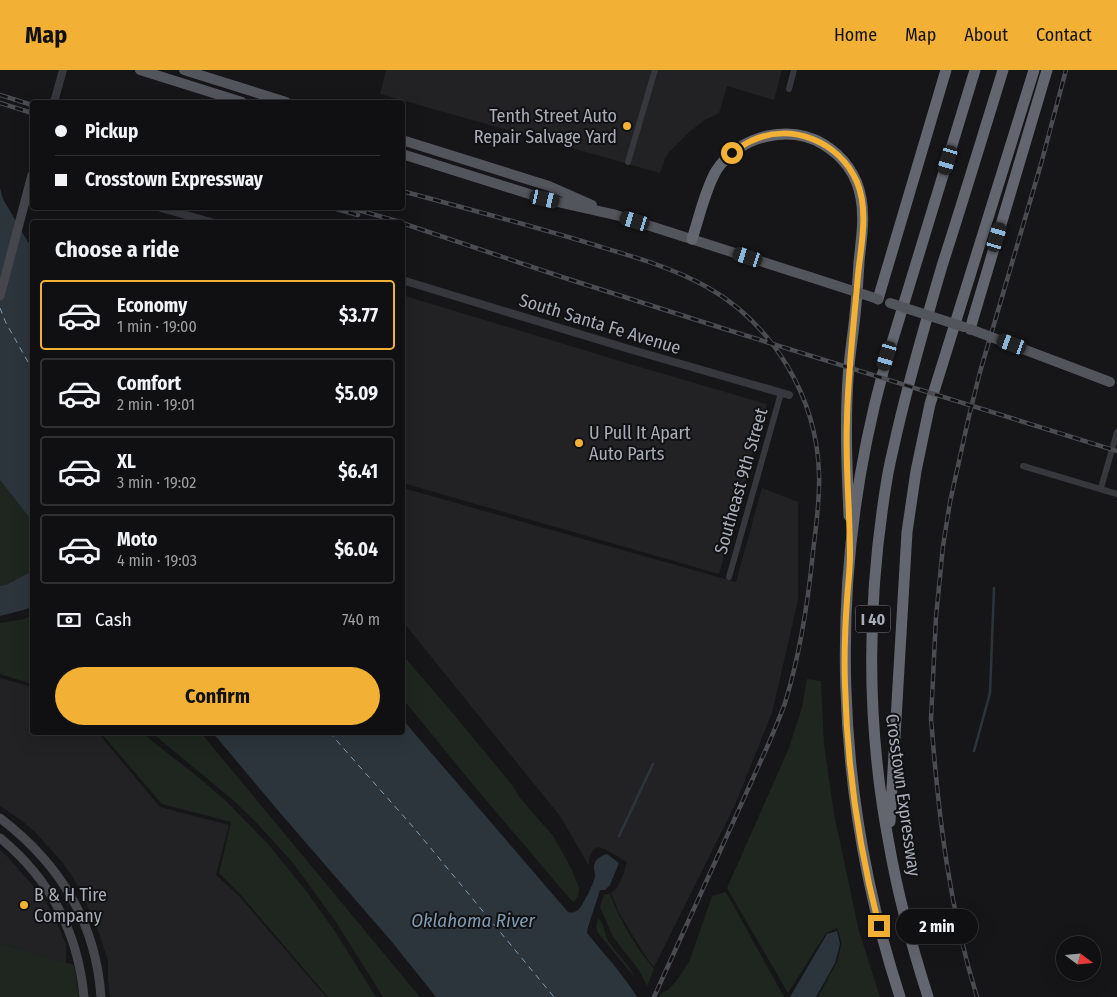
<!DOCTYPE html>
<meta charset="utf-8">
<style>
body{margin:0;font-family:"Fira Sans Condensed",sans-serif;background:#19191b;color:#f1f3f6;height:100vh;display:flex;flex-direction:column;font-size:19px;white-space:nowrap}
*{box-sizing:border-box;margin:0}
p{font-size:16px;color:#9c9d9f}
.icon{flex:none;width:28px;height:28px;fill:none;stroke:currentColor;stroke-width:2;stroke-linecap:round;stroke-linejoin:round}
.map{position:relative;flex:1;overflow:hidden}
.details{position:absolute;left:30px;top:150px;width:375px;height:515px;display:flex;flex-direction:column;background:#101012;border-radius:5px;box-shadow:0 5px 20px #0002,0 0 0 1px #303032}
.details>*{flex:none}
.guide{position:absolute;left:30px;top:30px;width:375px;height:110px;border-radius:5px;box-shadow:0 5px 20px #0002,0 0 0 1px #303032;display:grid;align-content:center;height:110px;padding:0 25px;background:#101012}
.needle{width:32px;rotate:106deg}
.tools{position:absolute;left:1056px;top:866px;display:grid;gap:10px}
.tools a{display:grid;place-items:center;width:45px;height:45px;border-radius:50%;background:#101012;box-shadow:0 5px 20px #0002,0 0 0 1px #303032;font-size:25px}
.end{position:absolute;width:22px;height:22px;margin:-11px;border:6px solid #f2b134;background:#111;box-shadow:0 0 0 2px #111}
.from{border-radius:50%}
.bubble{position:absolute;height:35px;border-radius:18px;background:#101012;box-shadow:0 5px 20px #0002,0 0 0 1px #303032;font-size:16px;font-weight:700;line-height:35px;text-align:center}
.car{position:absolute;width:15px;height:30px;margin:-15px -8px;border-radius:6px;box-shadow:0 0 4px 1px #0007;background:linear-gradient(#222 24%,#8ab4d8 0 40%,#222 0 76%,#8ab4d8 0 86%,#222 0)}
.guide b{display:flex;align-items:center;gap:18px;height:48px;font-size:19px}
.guide b+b{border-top:1px solid #303032}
.guide i{width:12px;height:12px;background:#f1f3f6}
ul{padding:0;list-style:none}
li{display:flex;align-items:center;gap:15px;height:70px;margin:0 10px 8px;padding:0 15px;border:2px solid #303032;border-radius:5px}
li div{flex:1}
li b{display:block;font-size:19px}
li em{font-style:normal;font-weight:700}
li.active{border-color:#f2b134}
li>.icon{width:45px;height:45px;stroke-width:1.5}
h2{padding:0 25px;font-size:22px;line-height:60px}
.pay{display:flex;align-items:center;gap:12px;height:55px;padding:0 25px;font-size:19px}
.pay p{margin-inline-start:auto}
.primary-button{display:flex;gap:10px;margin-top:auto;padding:10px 25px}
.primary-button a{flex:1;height:58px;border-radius:30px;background:#f2b134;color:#111;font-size:20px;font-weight:700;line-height:58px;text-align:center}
header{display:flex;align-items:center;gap:30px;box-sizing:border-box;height:70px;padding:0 25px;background:#f2b134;color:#111}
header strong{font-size:24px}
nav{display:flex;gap:28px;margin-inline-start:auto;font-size:18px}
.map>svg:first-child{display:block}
.built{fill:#222225}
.green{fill:#1e261f}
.water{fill:#2c353c}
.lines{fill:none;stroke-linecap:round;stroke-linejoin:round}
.stream{stroke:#2c353c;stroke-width:2.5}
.ferry{stroke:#7f9bb3;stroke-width:1;stroke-dasharray:6 5;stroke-linecap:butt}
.minor{stroke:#37383d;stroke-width:6}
.tertiary{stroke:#37383d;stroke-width:8}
.secondary{stroke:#45474d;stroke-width:9}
.primary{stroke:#53555c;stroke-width:10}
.motorway{stroke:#63666e;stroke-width:11}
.rail-casing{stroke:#4a4c52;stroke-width:4.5}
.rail{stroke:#111113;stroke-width:2.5;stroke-dasharray:8;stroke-linecap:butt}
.primary-bridge{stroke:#53555c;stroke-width:10}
.route{stroke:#f2b134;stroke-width:6}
.poi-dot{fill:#f2b134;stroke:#111113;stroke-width:2}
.labels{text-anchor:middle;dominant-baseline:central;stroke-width:4;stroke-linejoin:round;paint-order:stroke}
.shield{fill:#111113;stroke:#7b7e86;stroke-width:1}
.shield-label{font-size:16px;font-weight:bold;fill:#a8adb8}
.poi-label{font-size:18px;fill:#a8adb8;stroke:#111113;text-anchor:start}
.street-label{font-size:18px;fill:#a8adb8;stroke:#111113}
.water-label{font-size:19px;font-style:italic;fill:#7f9bb3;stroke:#111113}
</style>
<header>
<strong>Map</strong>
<nav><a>Home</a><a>Map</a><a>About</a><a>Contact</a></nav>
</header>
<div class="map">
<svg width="1117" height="927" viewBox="0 0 1117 927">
<rect width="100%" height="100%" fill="#161618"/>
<path class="built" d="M386,0H782L774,30L727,16L719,43L705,50L689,62L670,81L665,88L660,103L380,24Z
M402,225L633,295L767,334L719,504L403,413Z
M403,418L736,512L762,418L798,432V530L772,643L734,737L654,897L648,890L619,843L611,823L617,818L623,805L627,792L605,779L597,777L593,780L589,788V796L560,746L403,552Z
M0,608L32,617V662L98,663L160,737L229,755L216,805L239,826L326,927H110L108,909V891L99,863L84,828L74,809L63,793L35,762L21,750L0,736Z
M0,780L6,785L43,827L52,843L66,874V893L0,873Z"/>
<path class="green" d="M0,410L32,451V501L8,514L0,516Z
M32,545V614L0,604V553L24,549Z
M402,584L456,647L512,715L520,728L554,767L571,798L579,818L578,827L574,832L571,830L474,716L403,629Z
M807,609L821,611L824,674L834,744L859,861L880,927H818L837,892L842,873L837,858L826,863L788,923L727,818L789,678L802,637Z
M101,663H142L198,707L227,732L268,774L307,822L336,863L376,927H328L240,824L219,803L231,752L162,734Z
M152,663H201L420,927H383L336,852L293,793L254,750L233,730Z
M726,822L784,927H659L663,922L668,920L677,910L690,890L712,826Z
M607,824H610C620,851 635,876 654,899L647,916L639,900L613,867L600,837L604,825Z
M598,849H599C605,855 604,864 609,872C616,883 627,893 634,905L632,904L598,863L596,856Z
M0,873L74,895L79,927H0Z"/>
<path class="water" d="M0,118L3,129L32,179V451L0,410Z
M32,501V535L27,539L0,546V516L8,514Z
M403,650L568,842C573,843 576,842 579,839C583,835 595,811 595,806C595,803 594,800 594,797C594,790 600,786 607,784L619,793L610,815L605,820H600L588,857L587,863C604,884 623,904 637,927H436L392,872L281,744L213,663L402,662Z
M837,861L840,874L835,893L816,927H790L827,864Z"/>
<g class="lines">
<path class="stream" d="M974,681L990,623L994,518
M619,766L653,694"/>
<path class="ferry" d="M0,238L6,253L32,299
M329,662L414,758L554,927"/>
<path class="minor" d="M789,19L794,0
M628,92L655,0
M1023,396L1117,424
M1101,418L1117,362
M729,507L781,323"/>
<path class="tertiary" d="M54,32L63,0
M161,138L211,152
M402,210L629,279L789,325"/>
<path class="secondary" d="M0,226L32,105
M0,748C59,793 96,852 101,927
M0,768C50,809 78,863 84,927"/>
<path class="primary" d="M140,0L242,32
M184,0L286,32
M402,70L549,116L592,135
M402,84L545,129L616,145L810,207"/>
<path class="motorway" d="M692,169C699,148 705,120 716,101C727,83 748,70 768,66C787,62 806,64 823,74C843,86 857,105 861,128C865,149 861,171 859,192C858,210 857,227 855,245C853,266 849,288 848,309C845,355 847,400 849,446
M878,229L946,0
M970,259L1047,0
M890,752L907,462L916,401L930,334L935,318L1034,0
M900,927C834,724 827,508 883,302L975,0
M928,927C912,877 898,826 889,774C866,654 867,529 887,409C889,396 892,384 895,371C908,312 925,254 942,196C963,131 983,65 1003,0"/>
<g class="rail-casing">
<path id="rail" d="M0,25L32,35
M0,33L32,43
M402,121C468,139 533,156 598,176C635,187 673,198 707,217C773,254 817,327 819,404C820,430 816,456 813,482C808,533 800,584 785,633C780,647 774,661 768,675L654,927
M333,138L358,145
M351,138L400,152
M402,153L565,208L728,260L1117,381
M977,927C950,840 939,751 932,660L931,649L936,547L943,476L950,432L969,346L980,302L1041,94L1066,0"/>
</g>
<use href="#rail" class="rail"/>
<path class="primary-bridge" d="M810,207L878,229
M890,233L964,257
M970,259L1110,312"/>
</g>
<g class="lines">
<path class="route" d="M732,83C738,79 744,74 751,71C791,52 839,71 857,112C869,141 861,175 858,205C854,253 848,301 847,349C845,394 850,440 850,485C850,500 848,515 847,530C845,558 844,587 845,615C847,697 859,778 879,856"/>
</g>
<g class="poi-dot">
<circle cx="627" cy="56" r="5"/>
<circle cx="579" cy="373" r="5"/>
<circle cx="24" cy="835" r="5"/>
</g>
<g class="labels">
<rect class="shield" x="855.5" y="535.5" width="35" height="27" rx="4"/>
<g class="shield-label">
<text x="873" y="549">I 40</text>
</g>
<g class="poi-label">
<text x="617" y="46" text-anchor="end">Tenth Street Auto<tspan x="617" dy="21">Repair Salvage Yard</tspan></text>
<text x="589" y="363">U Pull It Apart<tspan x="589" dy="21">Auto Parts</tspan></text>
<text x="34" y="825">B &amp; H Tire<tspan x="34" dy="21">Company</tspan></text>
</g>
<g class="street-label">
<text transform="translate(600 254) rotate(17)">South Santa Fe Avenue</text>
<text transform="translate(741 411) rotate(-74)">Southeast 9th Street</text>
<text transform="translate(903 725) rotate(82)">Crosstown Expressway</text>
</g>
<g class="water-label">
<text x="473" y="850">Oklahoma River</text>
</g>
</g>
</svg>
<div class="tools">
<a><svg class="needle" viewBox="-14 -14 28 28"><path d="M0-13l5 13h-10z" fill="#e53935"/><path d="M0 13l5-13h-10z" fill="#9c9d9f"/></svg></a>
</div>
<i class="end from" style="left:732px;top:83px"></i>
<i class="end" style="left:879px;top:856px"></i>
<div class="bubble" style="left:896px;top:839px;width:82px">2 min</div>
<i class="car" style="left:948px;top:90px;rotate:197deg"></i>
<i class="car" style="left:545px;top:129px;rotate:103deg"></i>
<i class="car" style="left:635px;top:151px;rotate:287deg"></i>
<i class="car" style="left:997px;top:167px;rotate:17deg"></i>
<i class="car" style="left:748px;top:187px;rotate:288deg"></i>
<i class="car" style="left:1012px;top:274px;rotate:290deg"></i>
<i class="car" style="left:887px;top:286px;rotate:197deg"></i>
<div class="guide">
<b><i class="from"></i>Pickup</b>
<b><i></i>Crosstown Expressway</b>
</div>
<section class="details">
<h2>Choose a ride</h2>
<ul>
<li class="active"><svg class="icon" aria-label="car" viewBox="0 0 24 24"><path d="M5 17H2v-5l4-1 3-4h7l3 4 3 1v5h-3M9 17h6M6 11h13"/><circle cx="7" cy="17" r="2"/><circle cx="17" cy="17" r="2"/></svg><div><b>Economy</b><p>1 min · 19:00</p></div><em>$3.77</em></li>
<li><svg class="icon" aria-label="car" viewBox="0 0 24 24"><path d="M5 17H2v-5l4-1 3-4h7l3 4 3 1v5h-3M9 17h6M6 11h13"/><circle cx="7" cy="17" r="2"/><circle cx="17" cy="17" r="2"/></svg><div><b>Comfort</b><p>2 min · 19:01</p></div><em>$5.09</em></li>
<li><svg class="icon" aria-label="car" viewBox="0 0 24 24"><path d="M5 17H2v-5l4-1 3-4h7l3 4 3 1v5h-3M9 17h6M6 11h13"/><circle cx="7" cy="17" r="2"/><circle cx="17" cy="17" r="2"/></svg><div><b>XL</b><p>3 min · 19:02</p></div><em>$6.41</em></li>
<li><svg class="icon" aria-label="car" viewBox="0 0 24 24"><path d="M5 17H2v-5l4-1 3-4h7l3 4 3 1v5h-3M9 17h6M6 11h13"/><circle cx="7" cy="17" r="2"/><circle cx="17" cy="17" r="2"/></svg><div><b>Moto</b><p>4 min · 19:03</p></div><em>$6.04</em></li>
</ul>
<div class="pay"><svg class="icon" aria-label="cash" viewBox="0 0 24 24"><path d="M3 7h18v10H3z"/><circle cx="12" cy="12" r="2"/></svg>Cash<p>740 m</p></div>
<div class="primary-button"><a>Confirm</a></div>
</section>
</div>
